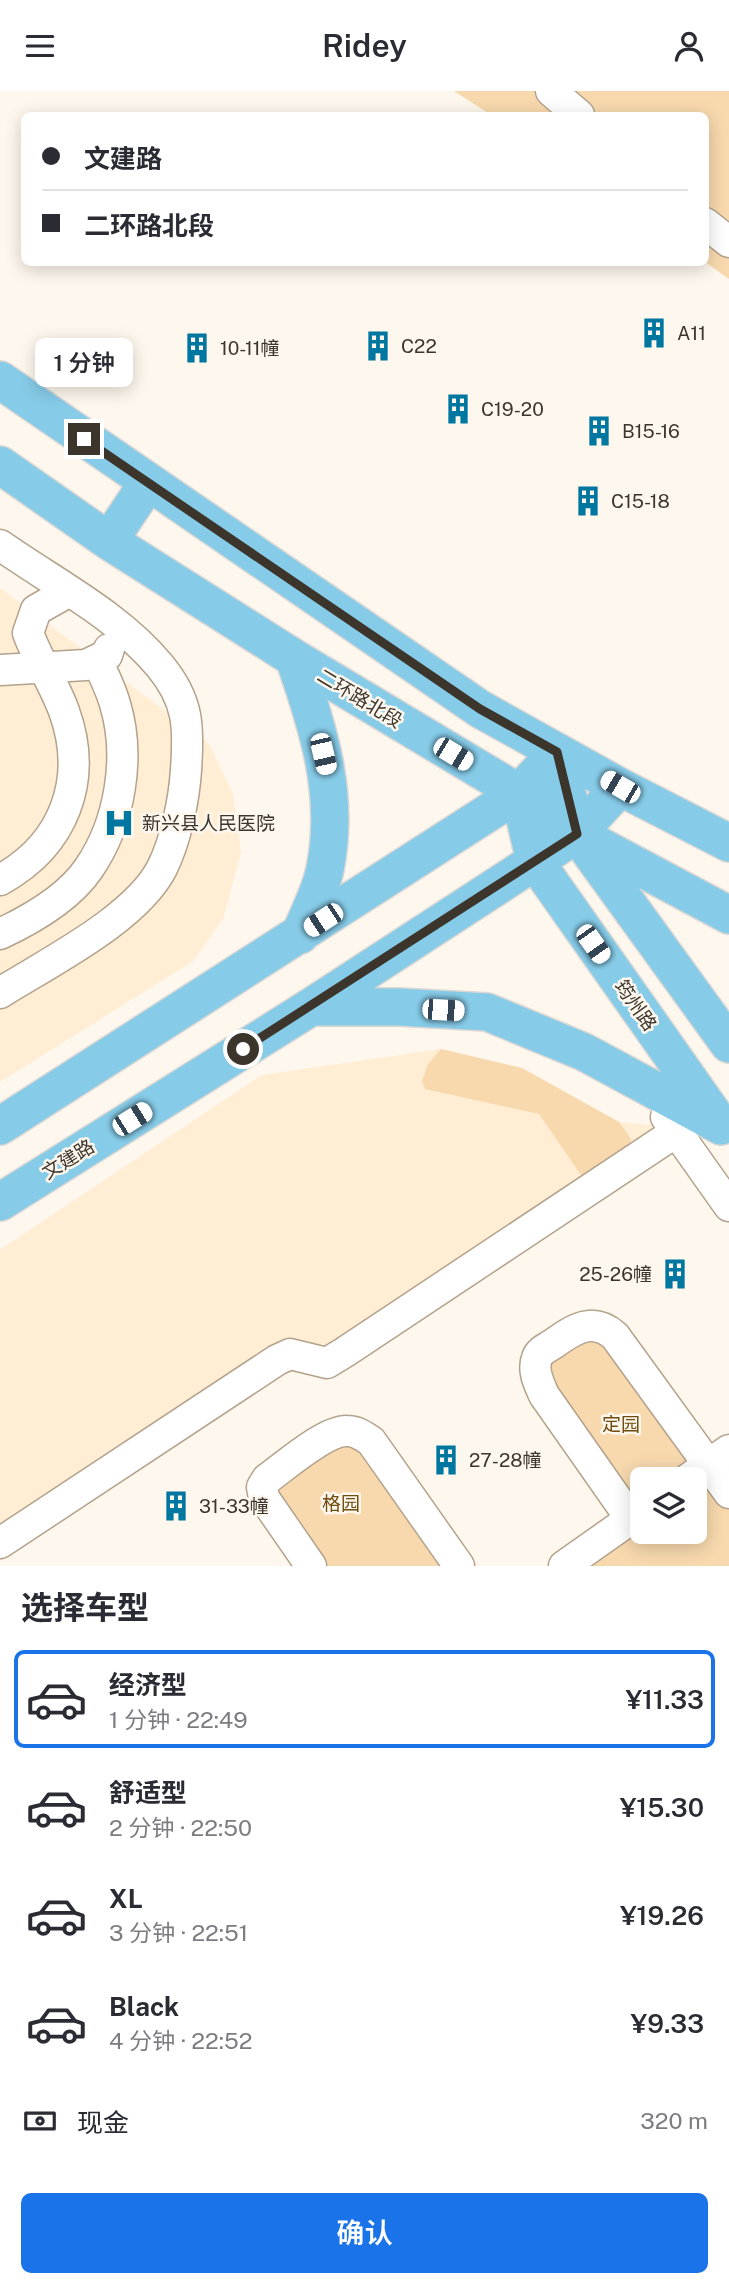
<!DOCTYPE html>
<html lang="zh">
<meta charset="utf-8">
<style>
body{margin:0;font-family:"Public Sans","Noto Sans SC",sans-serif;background:#f7f7f7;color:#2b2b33;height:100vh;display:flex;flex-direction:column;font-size:26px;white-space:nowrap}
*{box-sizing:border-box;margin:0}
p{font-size:23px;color:#7c7c81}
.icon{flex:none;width:38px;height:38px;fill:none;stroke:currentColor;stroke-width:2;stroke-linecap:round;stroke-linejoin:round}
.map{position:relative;height:1475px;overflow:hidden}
.side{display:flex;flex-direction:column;background:#fff;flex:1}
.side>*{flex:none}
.hud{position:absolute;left:21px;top:21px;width:688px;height:154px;border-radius:10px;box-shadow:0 4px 18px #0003;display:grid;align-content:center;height:154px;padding:0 21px;background:#fff}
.controls{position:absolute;left:630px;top:1376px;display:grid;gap:14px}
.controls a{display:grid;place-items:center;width:77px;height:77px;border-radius:10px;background:#fff;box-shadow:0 4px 18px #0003;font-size:35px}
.end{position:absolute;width:32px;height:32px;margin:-16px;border:9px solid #3c352c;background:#fff;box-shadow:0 0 0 4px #fff}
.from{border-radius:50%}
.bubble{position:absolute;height:49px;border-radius:10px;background:#fff;box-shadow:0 4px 18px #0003;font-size:23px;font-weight:600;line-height:49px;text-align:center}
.car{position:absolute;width:21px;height:42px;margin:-21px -10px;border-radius:9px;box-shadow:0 0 5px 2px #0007;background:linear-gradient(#fff 24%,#345 0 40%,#fff 0 76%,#345 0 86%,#fff 0)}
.hud b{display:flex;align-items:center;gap:24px;height:66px;font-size:26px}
.hud b+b{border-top:2px solid #e1e1e2}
.hud i{width:18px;height:18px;background:#2b2b33}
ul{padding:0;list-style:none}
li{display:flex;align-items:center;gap:21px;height:98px;margin:0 14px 10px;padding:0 7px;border:4px solid transparent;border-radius:10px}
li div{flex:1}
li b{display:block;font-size:26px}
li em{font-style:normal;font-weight:600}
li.active{border-color:#1a73e8}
li>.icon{width:63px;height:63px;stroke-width:1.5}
h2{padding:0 21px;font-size:32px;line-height:84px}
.pay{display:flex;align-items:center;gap:18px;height:77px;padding:0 21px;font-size:26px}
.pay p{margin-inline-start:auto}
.cta{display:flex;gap:14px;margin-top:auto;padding:14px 21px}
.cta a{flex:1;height:80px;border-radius:10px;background:#1a73e8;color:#fff;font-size:28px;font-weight:600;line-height:80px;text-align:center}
header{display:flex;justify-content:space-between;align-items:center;height:91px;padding:0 21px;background:#fff;font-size:32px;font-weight:600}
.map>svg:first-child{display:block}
.built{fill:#ffedd4}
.green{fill:#f8d9ae;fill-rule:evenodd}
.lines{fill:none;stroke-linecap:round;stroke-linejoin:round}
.minor-casing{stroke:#b3a28c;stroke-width:33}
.major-casing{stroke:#d8d7d5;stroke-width:40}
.minor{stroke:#fff;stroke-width:30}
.major{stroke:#86cbe8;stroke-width:37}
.route{stroke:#3c352c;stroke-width:9}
.labels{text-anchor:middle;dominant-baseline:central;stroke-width:5;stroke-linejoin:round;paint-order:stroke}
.poi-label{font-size:19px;fill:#3c352c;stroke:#fef7ed;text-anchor:start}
.street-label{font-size:19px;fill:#3c352c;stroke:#fef7ed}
.park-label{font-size:19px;fill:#6f4c0f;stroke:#fef7ed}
</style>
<header><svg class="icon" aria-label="menu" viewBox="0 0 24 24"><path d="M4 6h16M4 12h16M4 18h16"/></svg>Ridey<svg class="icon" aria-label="person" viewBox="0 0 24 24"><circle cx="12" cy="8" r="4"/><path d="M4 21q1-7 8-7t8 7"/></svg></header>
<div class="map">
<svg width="729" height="1475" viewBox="0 0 729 1475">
<rect width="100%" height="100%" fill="#fef7ed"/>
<path class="built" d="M0,497L209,653L233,703L241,761L223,828L193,870L0,991Z
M441,958L522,977L619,1031L681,1037L345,1261L290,1263L0,1436V1159L262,984Z"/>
<path class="green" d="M454,0H729V188L705,171V24H491Z
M441,958L522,977L619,1031L631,1048L629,1056L583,1087L539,1023L425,998L422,990L428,973Z
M588,1233L729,1402V1475H564L631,1427L544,1304L540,1262ZM642,1388H695V1440H642Z
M344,1339L459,1475H311L267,1388Z"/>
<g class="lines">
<g class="minor-casing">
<path id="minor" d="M551,0L579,24
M705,132L729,151
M0,454C54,492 118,524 160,575C189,610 189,636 186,679C184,709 176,749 162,777C136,828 49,871 0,902
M0,579L86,574L107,564L109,558
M0,789C64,754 89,689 64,620C54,593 38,569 28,542L36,519L68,501
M0,843C32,828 69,807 89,777C120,732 131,666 115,613C111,598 103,583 97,569
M666,1026L729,1115
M688,1388L729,1359
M631,1428L544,1304C539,1293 532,1279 537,1267C539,1260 547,1257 553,1253C574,1238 593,1225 615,1245L729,1402
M0,1452L277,1269L290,1263L327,1272L345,1261L676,1041
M311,1475L264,1407L262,1396L267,1388C285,1375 326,1339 347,1340C357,1340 363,1345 371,1350L459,1475
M564,1475L642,1420"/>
</g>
<g class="major-casing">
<path id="major" d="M0,289L480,618L620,696L729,752
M0,374L109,450L294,567L519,702L577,743L729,824
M109,450L147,393
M294,567C318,636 340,704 325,778C321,800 308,823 300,844
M557,661L577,743L729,953
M519,702L535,770L718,1030
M311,916H399L487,921L584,961L721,1035
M0,1035L519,702L557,661
M0,1111L311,916L577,743L620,696"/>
</g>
<use href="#minor" class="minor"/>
<use href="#major" class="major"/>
</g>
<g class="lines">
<path class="route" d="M84,348L480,618L557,661L577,743L243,958"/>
</g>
<defs>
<g id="building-bare" transform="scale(2.415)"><path d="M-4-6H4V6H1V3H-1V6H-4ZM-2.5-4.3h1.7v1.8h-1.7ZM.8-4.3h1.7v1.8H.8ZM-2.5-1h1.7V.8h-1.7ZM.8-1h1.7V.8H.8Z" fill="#0077a0" stroke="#fef7ed" stroke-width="2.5" paint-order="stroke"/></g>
<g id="hospital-bare" transform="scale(2.415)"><path d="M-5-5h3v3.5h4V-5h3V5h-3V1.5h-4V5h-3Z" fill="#0077a0" stroke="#fef7ed" stroke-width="2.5" paint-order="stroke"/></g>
</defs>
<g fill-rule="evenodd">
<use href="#building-bare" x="654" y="242"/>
<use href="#building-bare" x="378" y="255"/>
<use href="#building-bare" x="197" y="257"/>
<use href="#building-bare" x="458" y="318"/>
<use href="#building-bare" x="599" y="340"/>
<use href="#building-bare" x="588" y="410"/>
<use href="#hospital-bare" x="119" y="732"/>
<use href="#building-bare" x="675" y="1183"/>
<use href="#building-bare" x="446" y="1369"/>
<use href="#building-bare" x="176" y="1415"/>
</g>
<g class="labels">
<g class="poi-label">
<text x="677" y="242">A11</text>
<text x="401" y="255">C22</text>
<text x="220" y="257">10-11幢</text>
<text x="481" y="318">C19-20</text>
<text x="622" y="340">B15-16</text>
<text x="611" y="410">C15-18</text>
<text x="142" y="732">新兴县人民医院</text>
<text x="652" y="1183" text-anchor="end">25-26幢</text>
<text x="469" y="1369">27-28幢</text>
<text x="199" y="1415">31-33幢</text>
</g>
<g class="street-label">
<text transform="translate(360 607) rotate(31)">二环路北段</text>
<text transform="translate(636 914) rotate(55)">筠州路</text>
<text transform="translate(68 1068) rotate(-32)">文建路</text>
</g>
<g class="park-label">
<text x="621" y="1333">定园</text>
<text x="341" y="1412">格园</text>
</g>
</g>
</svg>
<div class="controls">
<a><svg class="icon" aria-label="layers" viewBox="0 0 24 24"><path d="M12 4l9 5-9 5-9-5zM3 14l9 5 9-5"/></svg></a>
</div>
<i class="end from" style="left:243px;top:958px"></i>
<i class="end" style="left:84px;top:348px"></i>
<div class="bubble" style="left:35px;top:247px;width:98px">1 分钟</div>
<i class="car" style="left:323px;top:663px;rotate:167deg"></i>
<i class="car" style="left:453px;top:663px;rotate:121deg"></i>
<i class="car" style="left:620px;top:696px;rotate:300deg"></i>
<i class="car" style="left:323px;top:829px;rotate:237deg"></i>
<i class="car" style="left:593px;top:853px;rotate:145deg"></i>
<i class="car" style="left:443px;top:919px;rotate:93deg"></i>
<i class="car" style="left:132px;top:1028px;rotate:58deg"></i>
<div class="hud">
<b><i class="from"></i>文建路</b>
<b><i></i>二环路北段</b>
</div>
</div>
<section class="side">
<h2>选择车型</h2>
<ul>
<li class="active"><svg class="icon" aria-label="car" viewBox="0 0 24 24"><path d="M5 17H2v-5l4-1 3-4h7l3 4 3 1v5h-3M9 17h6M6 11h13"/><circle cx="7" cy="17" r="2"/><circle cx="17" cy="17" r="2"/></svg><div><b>经济型</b><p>1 分钟 · 22:49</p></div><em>¥11.33</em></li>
<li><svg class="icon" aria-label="car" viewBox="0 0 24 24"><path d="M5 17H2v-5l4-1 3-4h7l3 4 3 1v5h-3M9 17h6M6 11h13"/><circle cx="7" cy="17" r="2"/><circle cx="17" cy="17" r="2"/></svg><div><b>舒适型</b><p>2 分钟 · 22:50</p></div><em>¥15.30</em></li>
<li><svg class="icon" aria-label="car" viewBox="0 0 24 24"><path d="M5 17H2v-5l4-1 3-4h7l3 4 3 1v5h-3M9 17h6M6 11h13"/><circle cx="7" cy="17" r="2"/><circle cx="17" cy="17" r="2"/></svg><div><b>XL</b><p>3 分钟 · 22:51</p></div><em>¥19.26</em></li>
<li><svg class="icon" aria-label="car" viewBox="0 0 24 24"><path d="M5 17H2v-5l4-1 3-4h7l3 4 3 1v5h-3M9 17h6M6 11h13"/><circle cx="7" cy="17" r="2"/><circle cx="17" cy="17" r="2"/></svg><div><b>Black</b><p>4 分钟 · 22:52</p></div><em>¥9.33</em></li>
</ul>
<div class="pay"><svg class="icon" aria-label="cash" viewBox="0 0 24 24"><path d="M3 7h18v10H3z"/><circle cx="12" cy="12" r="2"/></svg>现金<p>320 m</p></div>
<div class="cta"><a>确认</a></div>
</section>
